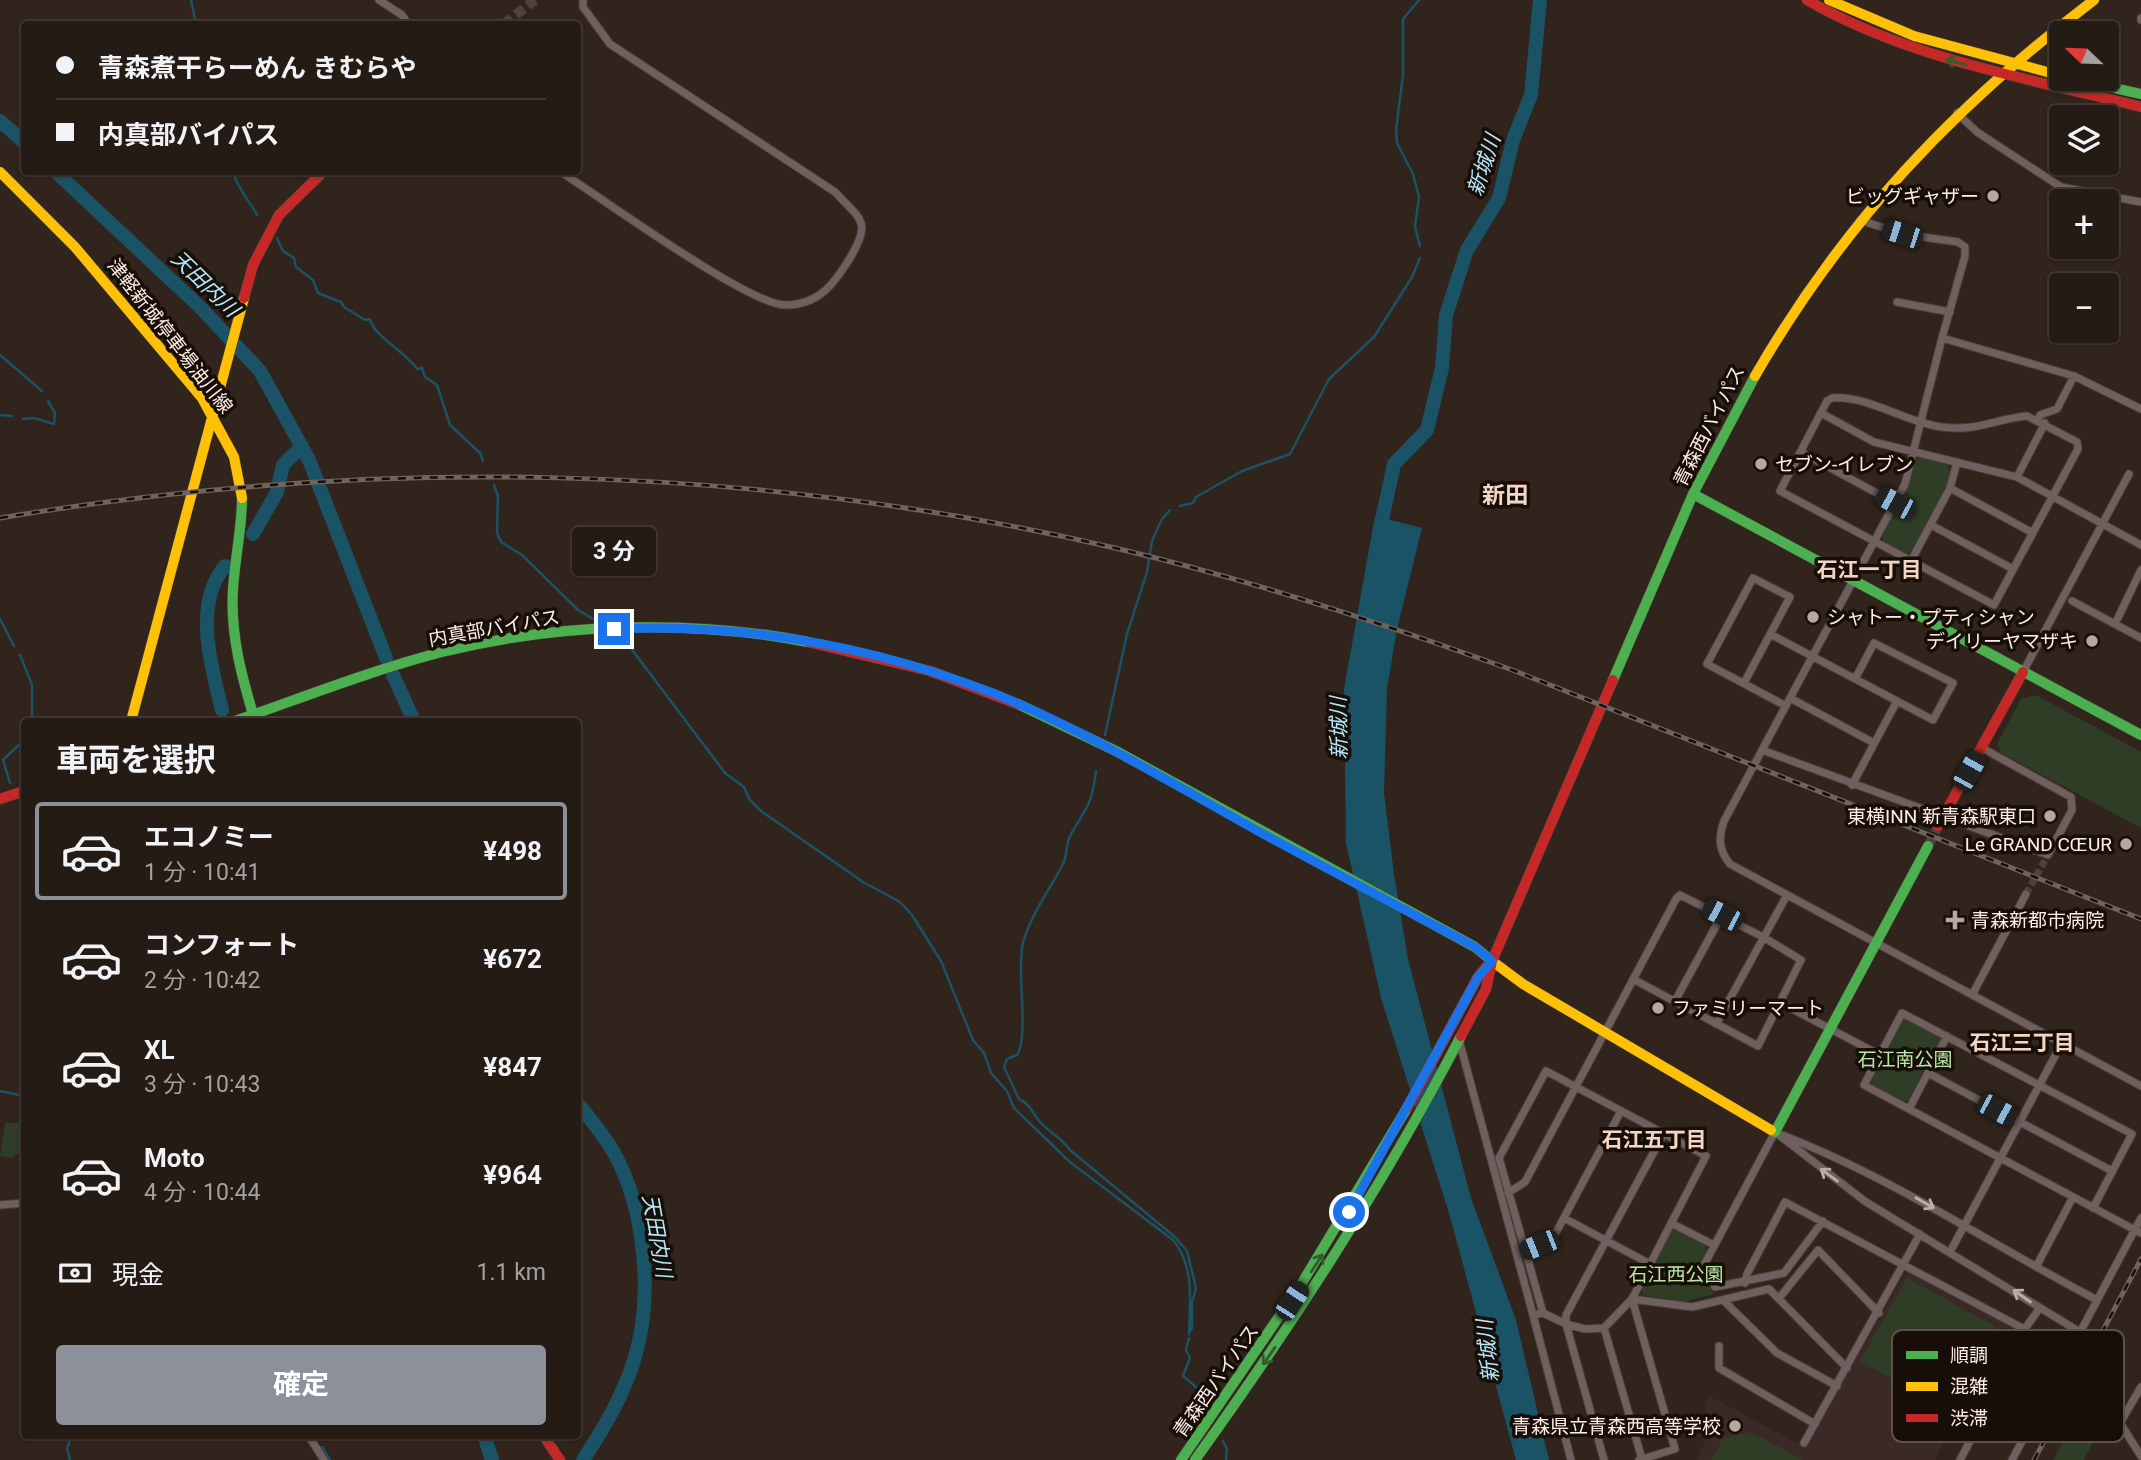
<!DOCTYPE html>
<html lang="ja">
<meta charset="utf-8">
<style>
body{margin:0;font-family:Roboto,"Noto Sans JP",sans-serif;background:#2d241e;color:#f1f3f6;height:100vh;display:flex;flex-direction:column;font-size:26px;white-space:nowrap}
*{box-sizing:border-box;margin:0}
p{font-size:23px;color:#a3a1a0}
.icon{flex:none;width:38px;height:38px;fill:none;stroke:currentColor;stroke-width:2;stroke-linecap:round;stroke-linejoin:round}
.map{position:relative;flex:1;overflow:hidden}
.drawer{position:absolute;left:21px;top:718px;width:560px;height:721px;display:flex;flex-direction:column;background:#251b15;border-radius:7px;box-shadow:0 2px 5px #0004,0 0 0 2px #423934}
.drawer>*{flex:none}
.top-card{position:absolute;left:21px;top:21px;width:560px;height:154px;border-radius:7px;box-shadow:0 2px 5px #0004,0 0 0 2px #423934;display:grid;align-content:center;height:154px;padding:0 35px;background:#251b15}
.needle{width:46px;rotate:293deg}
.controls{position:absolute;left:2049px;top:21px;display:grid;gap:14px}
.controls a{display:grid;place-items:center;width:70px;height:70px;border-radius:7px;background:#251b15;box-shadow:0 2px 5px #0004,0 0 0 2px #423934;font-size:35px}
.end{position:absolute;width:32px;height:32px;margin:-16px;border:9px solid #1a73e8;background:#fff;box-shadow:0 0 0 4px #fff}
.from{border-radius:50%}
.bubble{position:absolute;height:49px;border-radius:7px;background:#251b15;box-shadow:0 2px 5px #0004,0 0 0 2px #423934;font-size:23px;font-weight:700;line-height:49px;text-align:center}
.car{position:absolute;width:21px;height:42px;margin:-21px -10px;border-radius:9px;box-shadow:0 0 5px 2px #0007;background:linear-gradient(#222 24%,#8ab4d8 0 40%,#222 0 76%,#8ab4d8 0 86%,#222 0)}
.top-card b{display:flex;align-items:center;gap:24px;height:66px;font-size:26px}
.top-card b+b{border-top:2px solid #423934}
.top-card i{width:18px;height:18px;background:#f1f3f6}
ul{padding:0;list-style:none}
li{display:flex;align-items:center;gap:21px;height:98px;margin:0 14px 10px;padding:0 21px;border:4px solid transparent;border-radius:7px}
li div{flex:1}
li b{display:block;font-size:26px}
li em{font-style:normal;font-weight:700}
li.current{border-color:#8c9099}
li>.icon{width:63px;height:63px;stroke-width:1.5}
h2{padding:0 35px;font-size:32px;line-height:84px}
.pay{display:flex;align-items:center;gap:18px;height:77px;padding:0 35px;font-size:26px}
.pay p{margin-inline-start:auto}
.action{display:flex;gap:14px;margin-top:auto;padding:14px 35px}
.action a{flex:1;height:80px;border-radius:7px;background:#8c9099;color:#fff;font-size:28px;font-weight:700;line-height:80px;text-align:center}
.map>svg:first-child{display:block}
.education{fill:#3b2927}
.green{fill:#2f3d26}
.water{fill:#1a5366}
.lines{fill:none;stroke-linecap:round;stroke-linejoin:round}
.stream{stroke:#1a5366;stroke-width:2.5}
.river{stroke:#1a5366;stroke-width:14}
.street-tunnel{stroke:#50423a;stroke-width:7;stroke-dasharray:7 3.5;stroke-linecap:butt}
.secondary-tunnel{stroke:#50423a;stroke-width:10;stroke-dasharray:10 5;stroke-linecap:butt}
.street-casing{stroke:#4c413a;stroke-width:9}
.fast-casing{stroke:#4c413a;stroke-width:11}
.slow-casing{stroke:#4c413a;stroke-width:11}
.jam-casing{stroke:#4c413a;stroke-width:11}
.street{stroke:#6f605f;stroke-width:7}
.fast{stroke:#4caf50;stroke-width:10}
.slow{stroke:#ffc107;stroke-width:10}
.jam{stroke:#c62828;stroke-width:10}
.rail-casing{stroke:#6f635f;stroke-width:5}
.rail{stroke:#180e08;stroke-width:2.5;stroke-dasharray:8;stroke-linecap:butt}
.oneway{stroke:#325e2c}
.oneway2{stroke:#beaea9}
.route{stroke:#1a73e8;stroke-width:9}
.poi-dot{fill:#b6a79f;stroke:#180e08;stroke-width:2.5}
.labels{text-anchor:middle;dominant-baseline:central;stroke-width:7;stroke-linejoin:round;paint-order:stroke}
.poi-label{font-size:19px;fill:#feeee5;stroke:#180e08;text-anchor:end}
.street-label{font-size:19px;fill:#feeee5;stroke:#180e08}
.park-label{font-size:19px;fill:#b9e8a6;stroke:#180e08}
.water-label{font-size:21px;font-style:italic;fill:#b4e8fd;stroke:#180e08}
.neighbourhood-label{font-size:21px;font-weight:bold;fill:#f4d5c3;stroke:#180e08}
.quarter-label{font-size:23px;font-weight:bold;fill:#f4d5c3;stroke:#180e08}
.key{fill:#180e08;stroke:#5d514a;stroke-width:2}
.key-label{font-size:19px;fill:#feeee5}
</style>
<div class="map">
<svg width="2141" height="1460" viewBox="0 0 2141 1460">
<rect width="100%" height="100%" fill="#31241c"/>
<path class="education" d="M1907,1271L2013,1327L2014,1331L1955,1430L1951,1429L1935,1460H1697L1708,1434L1703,1418L1708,1395L1804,1447Z"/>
<path class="green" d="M1920,457L1948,464C1956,484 1922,533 1912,552L1906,554L1883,542L1882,535L1907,487L1915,459Z
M2036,695L2141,752V828L2001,753L1997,744L2021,699Z
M1907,1018L1938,1034L1940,1040L1908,1100L1903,1102L1872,1086L1870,1079L1901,1020Z
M5,1123H24V1150L11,1158L0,1156Z
M1677,1230L1705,1244L1707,1251L1700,1265L1714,1294L1683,1302L1643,1295L1641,1288L1671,1231Z
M1907,1278L1995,1326L1948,1411L1860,1361Z
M2099,1377L2121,1389L2084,1460H2053Z
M1751,1432L1803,1460H1711L1723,1438Z"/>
<path class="water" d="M1375,516L1422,528L1397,629L1387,689L1384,793L1394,874L1408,959L1471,1198L1516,1320L1549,1460H1516L1449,1213L1381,998L1346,843L1344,689Z"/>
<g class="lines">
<path class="stream" d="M191,0L196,24
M1419,0L1403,19V75L1396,130L1397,143L1413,174L1419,197L1415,227L1420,246
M233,172C237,188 249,200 257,215
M277,238L283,251L294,258L296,267L313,280L318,293L341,302L344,307L365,320L370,319C372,335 406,352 417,369L422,368L425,377L437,385L450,425L480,453L483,461
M0,355L42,391
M0,415L12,416
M23,419L34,418L54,424L55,413L48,401
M494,485L498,496L497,533L501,542L522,555L578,610L593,619L610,618
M1180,506L1193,503L1196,497L1242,471L1290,454L1329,379L1374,337L1412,277L1420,258
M0,619L14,646
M627,643L725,773L744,787L749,799L761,811L863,882L900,902L912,915L941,961L973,1040L984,1053L991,1073L1007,1091L1014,1108L1070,1162L1173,1240C1195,1266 1190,1303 1189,1334
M20,655L32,685V721
M1105,735L1127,634L1147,572L1152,541L1162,519L1170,510
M1096,771C1092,805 1087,806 1071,834C1065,844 1068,855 1063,864C1049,891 1034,909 1024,939C1015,967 1030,1035 1017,1055L1007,1059L1004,1067L1019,1099C1032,1105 1032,1114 1041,1123C1051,1134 1060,1136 1070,1150L1175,1237L1187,1251L1196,1288L1192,1303V1328L1189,1332
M10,783L3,760L24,740
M0,1091L24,1096
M1189,1338L1186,1350L1190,1358L1183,1376L1203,1393L1205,1403
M302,1435L308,1441
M1223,1441L1227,1449L1226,1460
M322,1447L330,1460
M70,1460L67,1448L72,1435"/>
<path class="river" d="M0,121L24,142
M56,172L201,308L260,371L309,460L386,658
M253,534L277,492L283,465L302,446
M1379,534L1394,464L1427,430L1442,368L1446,315L1467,250L1499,198L1513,140L1531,95L1540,0
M393,675L414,721
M222,710C211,667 193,603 225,566
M578,1104C590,1119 603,1134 613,1151C645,1207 654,1298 634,1360C623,1396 604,1428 583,1460
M484,1435L492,1460"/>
<path class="street-tunnel" d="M2026,894L2048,855"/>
<path class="secondary-tunnel" d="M504,24L535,0
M1928,846L1938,826"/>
<g class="street-casing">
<path id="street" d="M379,0L402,15L408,24
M2141,18V20
M1957,113L1977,132L2061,187L2141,202
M561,172C600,197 749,305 785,305C819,305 834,284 850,258C872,221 861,220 835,192L610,44L583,7V0
M1860,220L1902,234L1958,242L1965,247V256L1942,338L2074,376L2141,409
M1897,302L1950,312
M1942,338L1905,484L1724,821C1718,838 1719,851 1730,864L2141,1086
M1832,398C1868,395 1904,422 1941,427C1977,432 1994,419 2027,416L2077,442L2078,449L1994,605L1780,491L1827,401Z
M1821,413L1874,442L2017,477L2141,545
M2038,420L2040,415L2057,409L2074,376
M1801,452L1895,503
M2017,477L2045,423
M1950,488L2033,533
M1931,525L2013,569
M1911,561L1950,488L1957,462
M2072,601L2141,638
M2115,624L2141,570
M1770,634L1933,720L1953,683L1874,643L1855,679
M2023,672L2129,474
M1744,683L1790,597L1753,578L1707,664L1786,706
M1790,698L1874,743
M1762,750L2048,855L2072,810L2071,797L1982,748
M1852,785L1897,701
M1972,995L2026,894
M1675,1001L1722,915
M1781,1003L1880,1055
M1716,1024L1787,895
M1459,1040L1533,1315
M1928,1073L2112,1171
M1909,1109L1947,1036
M1775,1132L1866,1202L2080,1332
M1775,1132L1704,1265L1715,1287L1784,1273L1823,1221
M1782,1135C1893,1178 1992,1245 2097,1300
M1508,1193L1525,1182L1676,899L1680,895L1763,937L1801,960L1758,1046L1633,979
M0,1205L24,1203
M2093,1208L2132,1134L1902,1013L1864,1085L2135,1230L2141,1233
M1564,1218L1650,1264
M1671,1223L1714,1245
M1525,1251L1552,1240L1621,1111
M1950,1252L2062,1043
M2036,1267L2073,1197
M1745,1283L1747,1274L1785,1202L2026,1330
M1780,1297L1818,1250L1879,1313
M1723,1300L1777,1353L1837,1386
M1543,1313L1499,1158L1546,1071L1706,1156L1632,1299L1675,1449L1639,1460
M1566,1324L1585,1329L1604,1328L1632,1299L1692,1307L1769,1289L1847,1368
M1566,1324L1604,1460
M1604,1328L1642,1459
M1719,1346V1368L1815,1424
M2141,1387L2120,1423L2141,1456
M1990,1417L2021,1441
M308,1435L324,1460
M1804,1443L1920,1234
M1571,1460L1533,1315L1543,1313L1566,1324V1315L1664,1133
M1960,1460L1979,1424L1990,1417L1984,1403L1983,1388L2039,1309
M2012,1460L2141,1218"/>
</g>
<g class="fast-casing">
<path id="fast" d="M2074,79L2141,94
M1693,494L2141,735
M242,498C242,528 235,558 233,589C230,634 242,678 255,721
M1613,680L1693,494L1755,376
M1018,704L1116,751L1475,947L1492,961
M235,721C304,697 372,670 442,652C558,623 691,619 808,642
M1771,1130L1775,1132L1928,846
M1181,1460L1302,1283L1407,1108
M1195,1460C1293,1324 1384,1184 1461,1036"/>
</g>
<g class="slow-casing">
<path id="slow" d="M1829,0L1914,36L2062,76
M0,172L75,247L202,398L234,457L242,498
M1755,376C1844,222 1953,107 2094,0
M131,721L244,298
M1492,961L1523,984L1771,1130"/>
</g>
<g class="jam-casing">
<path id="jam" d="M1807,0C1909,59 2027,78 2141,107
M244,298L253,265L279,215L323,172
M808,642L930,671L1018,704
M0,799L24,791
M1938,826L2023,672
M1461,1036L1486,989L1492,961L1613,680
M1407,1108L1478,977L1491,961
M543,1435L560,1460"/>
</g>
<use href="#street" class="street"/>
<use href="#fast" class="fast"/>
<use href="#slow" class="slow"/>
<use href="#jam" class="jam"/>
<g class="rail-casing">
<path id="rail" d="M0,518C368,456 751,463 1115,548C1251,580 1384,624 1515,671L2141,919
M2034,1460L2141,1259"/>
</g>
<use href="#rail" class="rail"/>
</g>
<defs><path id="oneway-shaft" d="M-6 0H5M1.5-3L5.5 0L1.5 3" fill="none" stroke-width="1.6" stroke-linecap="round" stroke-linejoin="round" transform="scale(1.75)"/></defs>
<g class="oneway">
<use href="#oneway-shaft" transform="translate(1956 62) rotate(-164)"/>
<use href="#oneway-shaft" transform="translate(1317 1263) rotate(-57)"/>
<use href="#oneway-shaft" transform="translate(1269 1356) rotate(125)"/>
</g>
<g class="oneway2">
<use href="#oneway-shaft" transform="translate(1829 1175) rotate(-144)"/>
<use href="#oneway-shaft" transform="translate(1925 1203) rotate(30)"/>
<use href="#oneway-shaft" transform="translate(2022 1296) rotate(-145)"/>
</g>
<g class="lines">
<path class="route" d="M614,629C743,623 872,646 993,693C1084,730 1170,782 1256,830C1329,870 1402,908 1475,947L1492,961L1478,977L1349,1212"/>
</g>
<g class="poi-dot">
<circle cx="1993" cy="196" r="7"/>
<circle cx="1761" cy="464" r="7"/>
<circle cx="1813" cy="617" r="7"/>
<circle cx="2092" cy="641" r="7"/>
<circle cx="2050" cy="816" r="7"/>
<circle cx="2126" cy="844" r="7"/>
<path d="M1951.5 909.5h7v7h7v7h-7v7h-7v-7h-7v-7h7z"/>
<circle cx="1658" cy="1008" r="7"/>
<circle cx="1735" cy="1426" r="7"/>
</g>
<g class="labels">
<g class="poi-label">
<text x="1979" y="196">ビッグギャザー</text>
<text x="1775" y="464" text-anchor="start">セブン-イレブン</text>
<text x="1827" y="617" text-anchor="start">シャトー・プティシャン</text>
<text x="2078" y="641">デイリーヤマザキ</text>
<text x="2036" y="816">東横INN 新青森駅東口</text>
<text x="2112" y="844">Le GRAND CŒUR</text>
<text x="1971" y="920" text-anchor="start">青森新都市病院</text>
<text x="1672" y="1008" text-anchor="start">ファミリーマート</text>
<text x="1721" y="1426">青森県立青森西高等学校</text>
</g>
<g class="street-label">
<text transform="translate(170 336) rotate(52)">津軽新城停車場油川線</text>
<text transform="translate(1709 426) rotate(-63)">青森西バイパス</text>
<text transform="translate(494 628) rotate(-10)">内真部バイパス</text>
<text transform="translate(1216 1381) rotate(-55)">青森西バイパス</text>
</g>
<g class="park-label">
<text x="1905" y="1059">石江南公園</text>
<text x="1676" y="1274">石江西公園</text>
</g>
<g class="water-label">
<text transform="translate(1484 165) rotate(-72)">新城川</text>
<text transform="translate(205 284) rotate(44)">天田内川</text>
<text transform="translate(1339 728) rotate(-91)">新城川</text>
<text transform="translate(657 1236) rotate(80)">天田内川</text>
<text transform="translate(1488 1351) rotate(-96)">新城川</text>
</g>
<g class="neighbourhood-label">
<text x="1869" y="570">石江一丁目</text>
<text x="2022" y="1043">石江三丁目</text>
<text x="1654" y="1140">石江五丁目</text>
</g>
<g class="quarter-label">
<text x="1505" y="495">新田</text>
</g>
</g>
<rect x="1892" y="1330" width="232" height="112" rx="10" class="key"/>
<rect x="1906" y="1351" width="32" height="8" fill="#4caf50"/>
<rect x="1906" y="1382" width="32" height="9" fill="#ffc107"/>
<rect x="1906" y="1414" width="32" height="8" fill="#c62828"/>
<g class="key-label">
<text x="1950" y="1362">順調</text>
<text x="1950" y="1393">混雑</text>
<text x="1950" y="1425">渋滞</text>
</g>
</svg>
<div class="controls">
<a><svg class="needle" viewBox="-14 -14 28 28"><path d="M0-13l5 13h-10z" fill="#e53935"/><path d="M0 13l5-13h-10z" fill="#a3a1a0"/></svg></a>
<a><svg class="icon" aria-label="layers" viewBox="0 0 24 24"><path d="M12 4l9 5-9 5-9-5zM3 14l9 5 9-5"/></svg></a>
<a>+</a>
<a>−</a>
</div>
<i class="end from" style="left:1349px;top:1212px"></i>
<i class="end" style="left:614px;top:629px"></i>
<div class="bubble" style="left:572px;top:527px;width:84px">3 分</div>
<i class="car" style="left:1902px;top:234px;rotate:288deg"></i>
<i class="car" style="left:1895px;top:503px;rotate:298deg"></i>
<i class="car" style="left:1969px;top:771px;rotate:29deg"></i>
<i class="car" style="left:1722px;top:915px;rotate:297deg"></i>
<i class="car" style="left:1997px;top:1110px;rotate:118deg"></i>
<i class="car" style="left:1539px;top:1245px;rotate:248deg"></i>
<i class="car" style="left:1292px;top:1301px;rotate:33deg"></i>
<div class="top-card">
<b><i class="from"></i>青森煮干らーめん きむらや</b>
<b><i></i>内真部バイパス</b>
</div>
<section class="drawer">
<h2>車両を選択</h2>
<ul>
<li class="current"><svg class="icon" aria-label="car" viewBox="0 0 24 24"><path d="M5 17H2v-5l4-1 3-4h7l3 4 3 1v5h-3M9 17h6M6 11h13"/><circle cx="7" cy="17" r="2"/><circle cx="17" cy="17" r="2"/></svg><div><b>エコノミー</b><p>1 分 · 10:41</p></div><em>¥498</em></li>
<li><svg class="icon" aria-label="car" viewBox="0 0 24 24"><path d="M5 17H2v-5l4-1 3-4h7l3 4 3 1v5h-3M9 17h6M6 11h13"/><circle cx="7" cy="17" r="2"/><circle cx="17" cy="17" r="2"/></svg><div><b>コンフォート</b><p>2 分 · 10:42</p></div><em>¥672</em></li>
<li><svg class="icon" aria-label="car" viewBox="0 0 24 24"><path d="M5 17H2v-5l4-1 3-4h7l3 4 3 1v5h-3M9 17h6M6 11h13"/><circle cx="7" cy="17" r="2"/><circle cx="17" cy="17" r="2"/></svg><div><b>XL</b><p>3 分 · 10:43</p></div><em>¥847</em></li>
<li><svg class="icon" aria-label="car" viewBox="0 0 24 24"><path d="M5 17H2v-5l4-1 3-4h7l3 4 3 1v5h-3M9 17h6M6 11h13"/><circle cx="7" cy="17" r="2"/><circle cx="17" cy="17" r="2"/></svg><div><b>Moto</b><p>4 分 · 10:44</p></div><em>¥964</em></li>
</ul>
<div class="pay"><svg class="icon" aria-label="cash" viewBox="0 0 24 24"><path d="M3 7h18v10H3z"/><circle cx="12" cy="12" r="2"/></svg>現金<p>1.1 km</p></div>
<div class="action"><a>確定</a></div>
</section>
</div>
